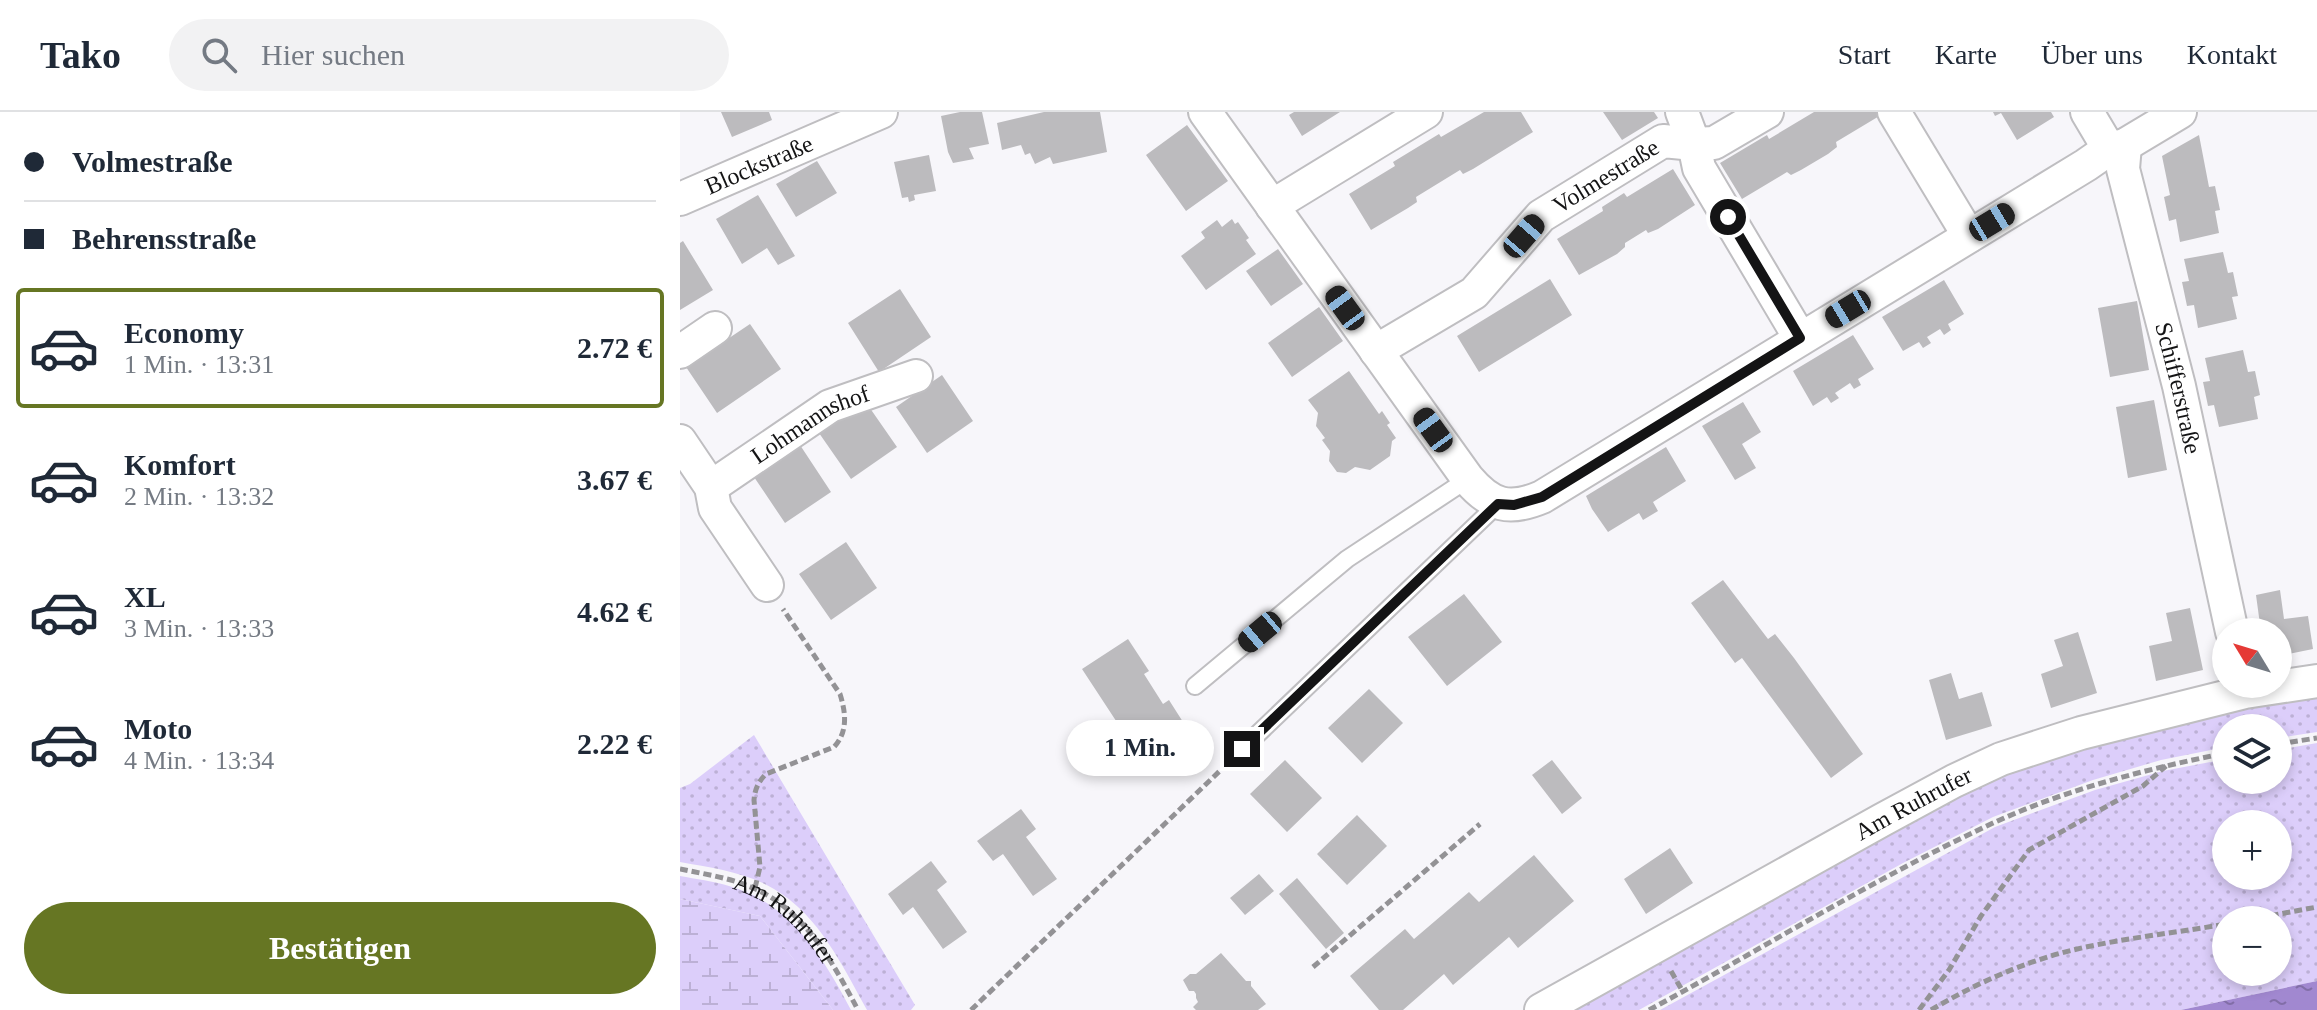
<!DOCTYPE html>
<html lang="de">
<meta charset="utf-8">
<style>
body{margin:0;font-family:Georgia,serif;background:#f2f2f3;color:#1f2937;height:100vh;display:flex;flex-direction:column;font-size:30px;white-space:nowrap}
*{box-sizing:border-box;margin:0}
p{font-size:26px;color:#747a83}
.icon{flex:none;width:44px;height:44px;fill:none;stroke:currentColor;stroke-width:2;stroke-linecap:round;stroke-linejoin:round}
.map{position:relative;flex:1;overflow:hidden}
.details{display:flex;flex-direction:column;background:#fff;width:680px}
.details>*{flex:none}
.hud{display:grid;align-content:center;height:176px;padding:0 24px;background:#fff}
.needle{width:52px;rotate:308deg}
.fabs{position:absolute;left:1532px;top:506px;display:grid;gap:16px}
.fabs a{display:grid;place-items:center;width:80px;height:80px;border-radius:50%;background:#fff;box-shadow:0 4px 12px #0003;font-size:40px}
.end{position:absolute;width:36px;height:36px;margin:-18px;border:10px solid #141415;background:#fff;box-shadow:0 0 0 4px #fff}
.from{border-radius:50%}
.bubble{position:absolute;height:56px;border-radius:28px;background:#fff;box-shadow:0 4px 12px #0003;font-size:26px;font-weight:700;line-height:56px;text-align:center}
.car{position:absolute;width:24px;height:48px;margin:-24px -12px;border-radius:10px;box-shadow:0 0 6px 2px #0007;background:linear-gradient(#222 24%,#8ab4d8 0 40%,#222 0 76%,#8ab4d8 0 86%,#222 0)}
.hud b{display:flex;align-items:center;gap:28px;height:76px;font-size:30px}
.hud b+b{border-top:2px solid #e0e1e3}
.hud i{width:20px;height:20px;background:#1f2937}
ul{padding:0;list-style:none}
li{display:flex;align-items:center;gap:24px;height:120px;margin:0 16px 12px;padding:0 8px;border:4px solid transparent;border-radius:8px}
li div{flex:1}
li b{display:block;font-size:30px}
li em{font-style:normal;font-weight:700}
li.on{border-color:#667623}
li>.icon{width:72px;height:72px;stroke-width:1.5}
.primary-button{display:flex;gap:16px;margin-top:auto;padding:16px 24px}
.primary-button a{flex:1;height:92px;border-radius:48px;background:#667623;color:#fff;font-size:32px;font-weight:700;line-height:92px;text-align:center}
header{display:flex;align-items:center;gap:48px;box-sizing:border-box;height:112px;padding:0 40px;background:#fff;border-bottom:2px solid #e0e1e3}
header strong{font-size:38px}
nav{display:flex;gap:44px;margin-inline-start:auto;font-size:28px}
.search{width:560px;height:72px;background:#f2f2f3;display:flex;align-items:center;gap:20px;box-sizing:border-box;padding:0 28px;border-radius:44px;color:#747a83;font-size:30px}
main{display:flex;flex:1;min-height:0}
.map>svg:first-child{display:block}
.grass{fill:url(#grass-dots);fill-rule:evenodd}
.wetland{fill:url(#wetland-marsh)}
.water{fill:url(#water-ripples)}
.building{fill:#bcbbbe}
.lines{fill:none;stroke-linecap:round;stroke-linejoin:round}
.lane-casing{stroke:#bfbec1;stroke-width:20}
.street-casing{stroke:#bfbec1;stroke-width:36}
.path{stroke:#939295;stroke-width:5;stroke-dasharray:8 4;stroke-linecap:butt}
.lane{stroke:#fff;stroke-width:16}
.street{stroke:#fff;stroke-width:32}
.route{stroke:#141415;stroke-width:10}
.labels{text-anchor:middle;dominant-baseline:central;stroke-width:6;stroke-linejoin:round;paint-order:stroke}
.street-label{font-size:24px;fill:#141415;stroke:#fff}
</style>
<header>
<strong>Tako</strong>
<div class="search"><svg class="icon" aria-label="search" viewBox="0 0 24 24"><circle cx="10" cy="10" r="6"/><path d="M15 15l6 6"/></svg>Hier suchen</div>
<nav><a>Start</a><a>Karte</a><a>Über uns</a><a>Kontakt</a></nav>
</header>
<main>
<section class="details">
<div class="hud">
<b><i class="from"></i>Volmestraße</b>
<b><i></i>Behrensstraße</b>
</div>
<ul>
<li class="on"><svg class="icon" aria-label="car" viewBox="0 0 24 24"><path d="M5 17H2v-5l4-1 3-4h7l3 4 3 1v5h-3M9 17h6M6 11h13"/><circle cx="7" cy="17" r="2"/><circle cx="17" cy="17" r="2"/></svg><div><b>Economy</b><p>1 Min. · 13:31</p></div><em>2.72 €</em></li>
<li><svg class="icon" aria-label="car" viewBox="0 0 24 24"><path d="M5 17H2v-5l4-1 3-4h7l3 4 3 1v5h-3M9 17h6M6 11h13"/><circle cx="7" cy="17" r="2"/><circle cx="17" cy="17" r="2"/></svg><div><b>Komfort</b><p>2 Min. · 13:32</p></div><em>3.67 €</em></li>
<li><svg class="icon" aria-label="car" viewBox="0 0 24 24"><path d="M5 17H2v-5l4-1 3-4h7l3 4 3 1v5h-3M9 17h6M6 11h13"/><circle cx="7" cy="17" r="2"/><circle cx="17" cy="17" r="2"/></svg><div><b>XL</b><p>3 Min. · 13:33</p></div><em>4.62 €</em></li>
<li><svg class="icon" aria-label="car" viewBox="0 0 24 24"><path d="M5 17H2v-5l4-1 3-4h7l3 4 3 1v5h-3M9 17h6M6 11h13"/><circle cx="7" cy="17" r="2"/><circle cx="17" cy="17" r="2"/></svg><div><b>Moto</b><p>4 Min. · 13:34</p></div><em>2.22 €</em></li>
</ul>
<div class="primary-button"><a>Bestätigen</a></div>
</section>
<div class="map">
<svg width="1637" height="898" viewBox="0 0 1637 898">
<defs>
<pattern id="grass-dots" width="8" height="8" patternUnits="userSpaceOnUse" patternTransform="scale(2)"><rect width="8" height="8" fill="#dccefa"/><path d="M2 2h.1M6 6h.1" fill="none" stroke="#bcb0d5" stroke-width="1.8" stroke-linecap="round"/></pattern>
<pattern id="wetland-marsh" width="20" height="14" patternUnits="userSpaceOnUse" patternTransform="scale(2)"><rect width="20" height="14" fill="#dccefa"/><path d="M1 5h8M5 5V1M11 12h8M15 12V8" fill="none" stroke="#bcb0d5"/></pattern>
<pattern id="water-ripples" width="26" height="14" patternUnits="userSpaceOnUse" patternTransform="scale(2)"><rect width="26" height="14" fill="#a188d0"/><path d="M2 4q2-2 4 0t4 0M15 11q2-2 4 0t4 0" fill="none" stroke="#826ea8"/></pattern>
</defs>
<rect width="100%" height="100%" fill="#f7f6fa"/>
<path class="grass" d="M1637,581V620L1598,626V616H1546V635L1481,648L1413,668L1313,705L1223,751L959,898H884L1301,667L1404,630Z
M74,623L235,893L231,898H187C163,855 139,803 94,777C66,760 32,756 0,750V676L10,672Z
M1637,631V869L1501,898H980L1315,715L1415,678L1483,659L1546,647V668H1598V638ZM1546,712H1598V764H1546ZM1546,808H1598V860H1546Z
M0,764C16,767 33,769 49,774C109,790 144,846 171,898H153L80,804L0,787Z"/>
<path class="wetland" d="M0,787L80,804L153,898H0Z"/>
<path class="water" d="M1637,869V898H1501Z"/>
<path class="building" d="M41,0H89L92,8L52,25Z
M280,0H302L309,32L289,36L294,47L273,51L268,40L261,4Z
M364,0H420L427,40L373,52L370,45L355,52L350,41L345,43L341,33L322,38L317,11Z
M614,0H660L622,24L609,3Z
M804,0H841L853,20L793,57L783,62L780,58L736,85L737,90L728,96L691,118L669,82L715,54L713,50L759,22L761,25Z
M923,0H974L978,6L942,28Z
M1134,0H1199L1201,3L1156,30L1157,35L1148,42L1121,58L1111,63L1107,60L1062,87L1040,51L1087,23L1089,27Z
M1313,0H1371L1374,5L1337,28L1321,1L1315,4Z
M507,13L548,69L506,99L466,43Z
M1519,23L1529,75L1535,74L1540,98L1535,99L1539,121L1500,130L1496,107L1489,109L1484,85L1490,83L1482,44Z
M249,43L256,79L234,83L235,88L229,90L228,85L222,86L214,50Z
M137,49L157,81L116,105L96,72Z
M993,57L1015,93L978,117L968,121L966,118L945,131V135L937,142L899,163L877,127L923,99L922,95L944,81L947,85Z
M78,83L115,144L98,153L87,136L62,152L36,107Z
M552,107L555,112L558,110L569,126L566,128L576,142L526,178L501,144L525,126L521,120L537,108L542,115Z
M3,129L33,178L0,198V131Z
M598,137L623,172L591,194L566,159Z
M1543,140L1548,161L1553,160L1558,184L1552,185L1557,207L1518,216L1514,193L1507,194L1502,170L1509,169L1504,147Z
M870,167L892,203L799,260L777,224Z
M1264,168L1284,202L1268,212L1271,218L1264,223L1260,217L1247,225L1251,231L1243,236L1239,230L1223,239L1202,205Z
M220,177L251,225L199,260L168,211Z
M1457,189L1469,258L1430,265L1418,196Z
M639,195L663,229L612,265L588,231Z
M70,212L101,257L37,301L6,255Z
M1173,223L1194,257L1178,267L1181,273L1174,277L1170,271L1155,281L1159,286L1151,291L1147,285L1133,294L1113,259Z
M1563,238L1568,260L1575,259L1580,283L1574,285L1578,307L1539,315L1534,293L1528,294L1523,270L1530,269L1525,246Z
M669,259L699,302L702,299L710,311L707,313L716,326L712,329L710,344L690,358L675,355L666,361L657,360L649,349L650,339L642,328L645,326L636,314L638,301L628,288Z
M262,263L293,309L247,341L216,295Z
M1474,288L1487,358L1448,366L1436,295Z
M185,289L217,335L171,367L139,321Z
M1063,290L1081,320L1062,332L1076,356L1055,368L1022,314Z
M120,333L151,380L105,411L74,365Z
M986,335L1006,369L973,390L978,399L963,408L959,401L928,420L912,397L906,384Z
M166,430L197,476L151,508L119,462Z
M1043,468L1088,527L1095,522L1114,546L1183,642L1151,666L1062,546L1055,551L1011,491Z
M1600,478L1604,507L1628,504L1633,537L1598,544V520H1581L1576,483Z
M784,482L822,530L767,574L728,525Z
M1510,496L1523,558L1476,569L1469,534L1492,529L1486,501Z
M1398,520L1417,581L1371,596L1361,562L1383,554L1374,528Z
M448,527L469,559L464,562L483,592L489,588L510,621L455,657L433,624L442,618L402,557Z
M1271,561L1279,587L1302,580L1312,614L1266,628L1249,568Z
M689,577L723,611L682,651L648,616Z
M605,648L642,686L607,720L570,682Z
M872,648L902,686L882,702L852,663Z
M341,697L356,717L346,725L377,767L353,784L323,742L313,749L297,729Z
M677,703L707,734L667,773L637,742Z
M990,736L1013,771L966,802L944,767Z
M854,743L894,789L838,836L829,825L773,873L764,862L723,898H699L670,864L725,817L734,827L789,780L799,790Z
M251,749L267,770L257,778L287,820L263,837L233,795L223,803L208,782Z
M579,762L594,779L565,803L550,786Z
M617,766L664,821L646,837L599,782Z
M541,841L566,869H571V874L586,892L578,898H516L513,895L518,890L516,886V882L514,879H509L503,868L510,862H516Z"/>
<g class="lines">
<g class="lane-casing">
<path id="lane" d="M515,574L667,447L788,367
M562,637L818,392"/>
</g>
<g class="street-casing">
<g id="street">
<path d="M525,0L788,367C811,394 829,399 862,385L1406,53L1429,37L1445,33L1500,0"/>
<path d="M1002,0L1014,32L1019,56L1120,226"/>
<path d="M1214,0L1289,124"/>
<path d="M1407,0L1429,37"/>
<path id="s2" d="M1445,33L1443,57L1499,274L1552,520"/>
<path id="s3" d="M0,87L201,0"/>
<path d="M592,94L746,0"/>
<path id="s4" d="M696,239L794,181L861,104L983,29L1014,32L1034,31L1087,0"/>
<path d="M0,240L35,216"/>
<path d="M0,329L31,375L35,396L87,473"/>
<path id="s5" d="M31,375L150,294L236,264"/>
<path id="s6" d="M861,898L1202,708L1274,669L1321,647L1401,621L1565,580L1637,569"/>
</g>
</g>
<g class="path">
<path d="M1598,632L1637,626"/>
<path id="s1" d="M0,757C24,762 51,766 73,776C125,798 153,851 178,898"/>
<path d="M75,776L80,755L74,688C75,677 78,670 86,662L154,635C168,620 166,601 160,582L103,497"/>
<path d="M1567,808L1637,795"/>
<path d="M633,855L800,712"/>
<path d="M991,859L1003,880"/>
<path d="M291,898L547,652"/>
<path d="M969,898C1084,836 1195,766 1313,711C1387,677 1467,657 1546,641"/>
<path d="M1239,898L1269,858L1301,804L1349,738L1463,674L1486,654"/>
<path d="M1251,898C1295,872 1343,850 1393,838C1443,826 1495,821 1546,812"/>
</g>
<use href="#lane" class="lane"/>
<use href="#street" class="street"/>
</g>
<g class="lines">
<path class="route" d="M562,637L818,392L834,393L862,385L1120,226L1048,105"/>
</g>
<g class="labels">
<g class="street-label">
<text stroke="none"><textPath href="#s3" startOffset="86">Blockstraße</textPath></text>
<text stroke="none"><textPath href="#s4" startOffset="292">Volmestraße</textPath></text>
<text stroke="none"><textPath href="#s2" startOffset="250">Schifferstraße</textPath></text>
<text stroke="none"><textPath href="#s5" startOffset="118">Lohmannshof</textPath></text>
<text stroke="none"><textPath href="#s6" startOffset="426">Am Ruhrufer</textPath></text>
<text stroke="none"><textPath href="#s1" startOffset="120">Am Ruhrufer</textPath></text>
</g>
</g>
</svg>
<div class="fabs">
<a><svg class="needle" viewBox="-14 -14 28 28"><path d="M0-13l5 13h-10z" fill="#e53935"/><path d="M0 13l5-13h-10z" fill="#747a83"/></svg></a>
<a><svg class="icon" aria-label="layers" viewBox="0 0 24 24"><path d="M12 4l9 5-9 5-9-5zM3 14l9 5 9-5"/></svg></a>
<a>+</a>
<a>−</a>
</div>
<i class="end from" style="left:1048px;top:105px"></i>
<i class="end" style="left:562px;top:637px"></i>
<div class="bubble" style="left:386px;top:608px;width:148px">1 Min.</div>
<i class="car" style="left:1312px;top:110px;rotate:59deg"></i>
<i class="car" style="left:844px;top:124px;rotate:41deg"></i>
<i class="car" style="left:665px;top:196px;rotate:324deg"></i>
<i class="car" style="left:1168px;top:197px;rotate:239deg"></i>
<i class="car" style="left:753px;top:318px;rotate:324deg"></i>
<i class="car" style="left:580px;top:520px;rotate:230deg"></i>
</div>
</main>
